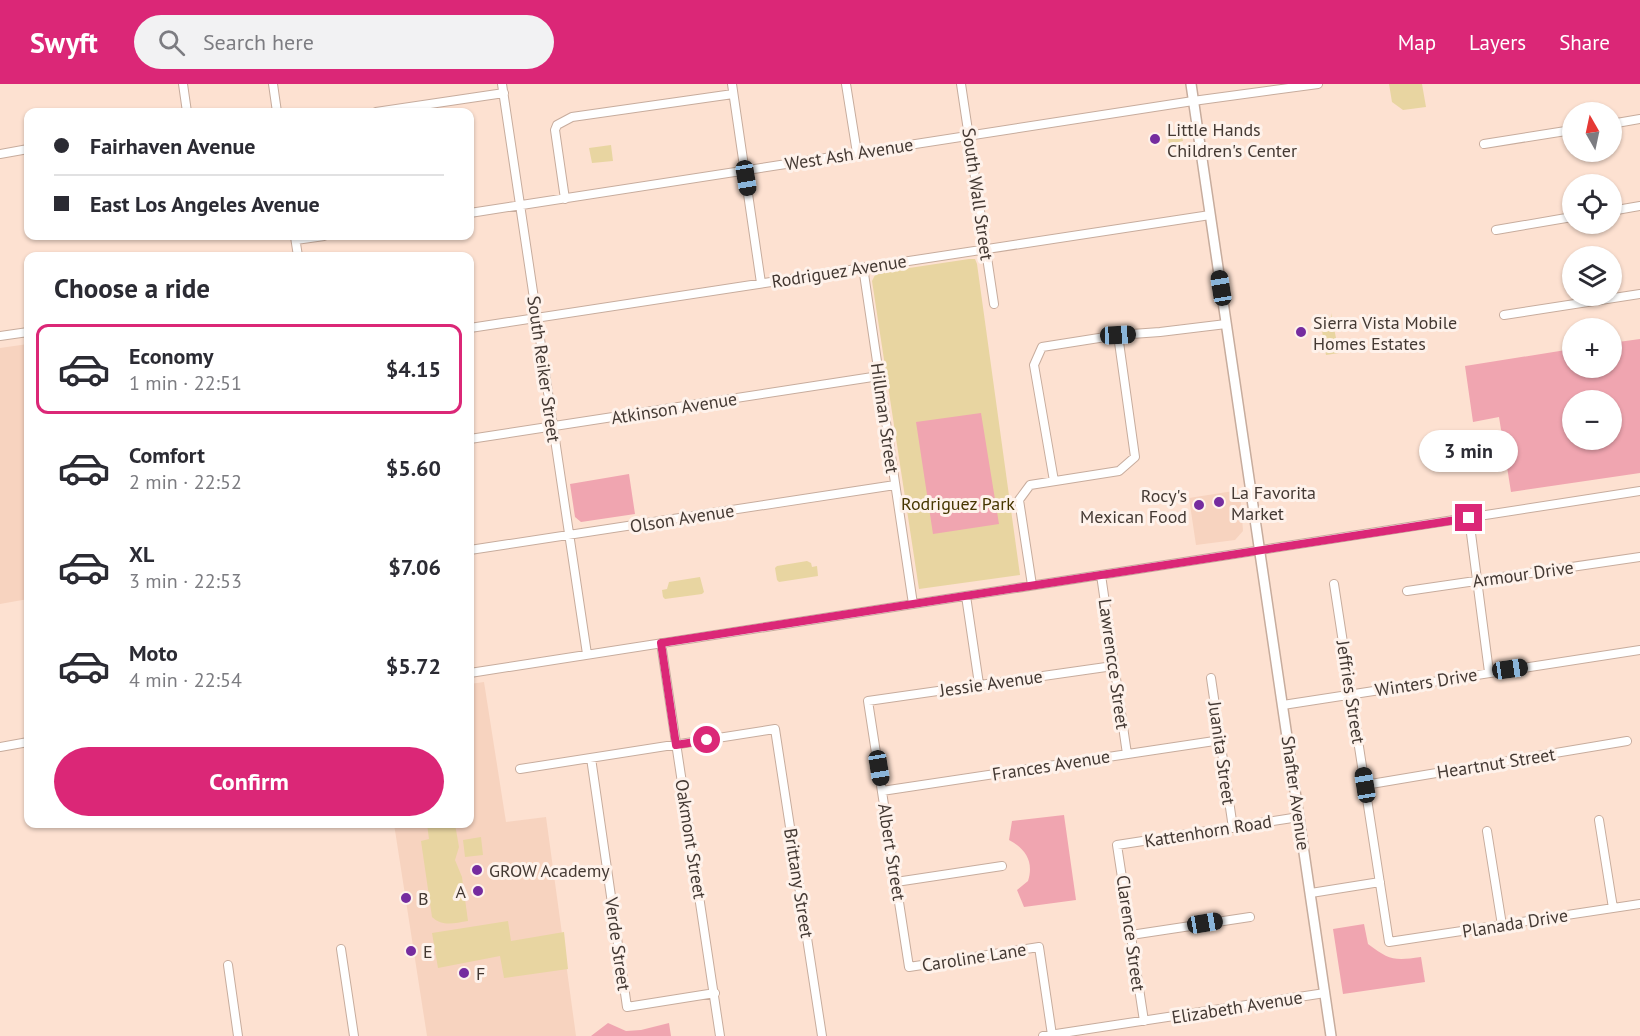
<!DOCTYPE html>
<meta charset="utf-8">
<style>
body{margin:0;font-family:"PT Sans",sans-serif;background:#f2f2f3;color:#2b2b33;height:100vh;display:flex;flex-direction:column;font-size:22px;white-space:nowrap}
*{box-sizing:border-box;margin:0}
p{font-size:20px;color:#7c7c81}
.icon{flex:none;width:33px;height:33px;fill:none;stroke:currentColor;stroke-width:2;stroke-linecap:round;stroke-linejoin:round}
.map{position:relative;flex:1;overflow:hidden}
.drawer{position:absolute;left:24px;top:168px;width:450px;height:576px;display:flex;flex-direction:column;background:#fff;border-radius:12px;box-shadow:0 2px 4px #0004}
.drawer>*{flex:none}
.banner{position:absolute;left:24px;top:24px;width:450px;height:132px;border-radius:12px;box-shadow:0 2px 4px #0004;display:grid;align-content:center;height:132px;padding:0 30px;background:#fff}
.needle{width:39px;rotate:351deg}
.fabs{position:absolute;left:1562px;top:18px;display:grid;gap:12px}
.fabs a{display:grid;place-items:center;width:60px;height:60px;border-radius:50%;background:#fff;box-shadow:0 2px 4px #0004;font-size:30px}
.end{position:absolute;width:27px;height:27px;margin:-14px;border:8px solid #db2777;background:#fff;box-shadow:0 0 0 3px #fff}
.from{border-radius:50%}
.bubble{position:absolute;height:42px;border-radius:21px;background:#fff;box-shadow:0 2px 4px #0004;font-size:20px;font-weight:700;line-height:42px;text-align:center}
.car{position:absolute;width:18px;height:36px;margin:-18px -9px;border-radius:8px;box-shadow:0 0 4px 2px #0007;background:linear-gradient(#222 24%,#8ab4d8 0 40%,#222 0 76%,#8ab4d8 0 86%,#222 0)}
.banner b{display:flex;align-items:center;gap:21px;height:57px;font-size:22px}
.banner b+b{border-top:2px solid #e1e1e2}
.banner i{width:15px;height:15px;background:#2b2b33}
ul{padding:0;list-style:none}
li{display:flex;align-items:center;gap:18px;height:90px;margin:0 12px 9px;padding:0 18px;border:3px solid transparent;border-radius:12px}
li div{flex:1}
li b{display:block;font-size:22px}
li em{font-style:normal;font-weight:700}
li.current{border-color:#db2777}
li>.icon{width:54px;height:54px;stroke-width:1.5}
h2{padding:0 30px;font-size:27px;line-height:72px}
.primary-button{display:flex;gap:12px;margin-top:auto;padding:12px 30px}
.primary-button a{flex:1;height:69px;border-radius:36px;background:#db2777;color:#fff;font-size:24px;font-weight:700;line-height:69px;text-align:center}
header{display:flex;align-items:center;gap:36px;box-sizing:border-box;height:84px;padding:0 30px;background:#db2777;color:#fff}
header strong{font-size:28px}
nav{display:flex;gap:33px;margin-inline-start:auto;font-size:21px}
.search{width:420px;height:54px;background:#f2f2f3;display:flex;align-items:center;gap:15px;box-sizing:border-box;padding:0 21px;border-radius:33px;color:#7c7c81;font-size:22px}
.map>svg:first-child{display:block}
.built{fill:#f7d3bf}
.green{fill:#e8d5a1}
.water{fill:#f0a5b0;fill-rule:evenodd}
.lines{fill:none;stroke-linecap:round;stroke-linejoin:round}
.minor-casing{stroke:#c7ac9d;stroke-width:10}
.major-casing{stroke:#c7ac9d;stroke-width:12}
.minor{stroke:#fff;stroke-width:8}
.major{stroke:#fff;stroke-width:9}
.route{stroke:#db2777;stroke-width:8}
.poi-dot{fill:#752c9f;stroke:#fef2eb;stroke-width:2}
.labels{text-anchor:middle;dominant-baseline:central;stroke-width:6;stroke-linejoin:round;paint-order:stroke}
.poi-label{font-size:18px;fill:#443933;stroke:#fef2eb;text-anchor:start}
.street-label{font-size:18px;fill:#443933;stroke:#fef2eb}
.park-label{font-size:18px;fill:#473600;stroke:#fef2eb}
</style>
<header>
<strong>Swyft</strong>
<div class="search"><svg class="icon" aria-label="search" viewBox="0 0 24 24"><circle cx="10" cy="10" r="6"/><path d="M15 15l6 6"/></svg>Search here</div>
<nav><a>Map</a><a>Layers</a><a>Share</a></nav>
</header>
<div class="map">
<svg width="1640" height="952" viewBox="0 0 1640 952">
<rect width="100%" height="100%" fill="#fde1d1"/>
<path class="built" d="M28,260V515L0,520V264Z
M1240,406L1243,447L1235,456L1196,461L1189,414Z
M484,598L506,738L546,733L576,952H427L394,740H470V600Z"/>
<path class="green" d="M1389,0H1422L1426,23L1403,26L1392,18Z
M1181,47L1183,57L1169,60L1167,49Z
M611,61L613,77L592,79L589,64Z
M969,175H975L977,180L1020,491L919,505L872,197L876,189Z
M1331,229L1339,269L1326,271L1322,247L1317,248L1315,235L1331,233Z
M807,477L811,479L812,483L817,482L818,492L779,498L777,496L775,484L777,482Z
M700,493L704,508L702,510L665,515L663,513L662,506L667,505L669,498Z
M427,740H455L459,763L455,776L462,793L468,837C454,839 443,843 432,833L421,757L429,755Z
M481,753L483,771L465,773L463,756Z
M508,837L511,857L564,848L568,885L504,894L500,872L438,884L432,849Z"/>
<path class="water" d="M1640,255V389L1511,408L1499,333L1473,338L1465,282L1572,265V284H1611V259ZM1572,316H1611V356H1572Z
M981,329L999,440L933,450L916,338Z
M629,390L635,430L581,438L575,433L570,400Z
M1064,731L1076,816L1024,823L1017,806L1028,797C1034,778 1026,765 1009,756L1012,737Z
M1364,840L1368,860C1389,876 1394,877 1421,873L1425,898L1343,910L1333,845Z
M608,939L626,947L641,946L669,939L671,952H591Z"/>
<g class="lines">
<g class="minor-casing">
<path id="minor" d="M183,0L187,28
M273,0L277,28
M502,0L587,570
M732,0L761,199
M846,0L857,69
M961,0L994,220
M376,28L504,9
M1611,40L1640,35
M1484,60L1572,46
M0,70L28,65
M565,115L555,46L557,41L572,33L733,10
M1611,127L1640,122
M470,129L1193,17L1318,0
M1496,146L1572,133
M295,153L298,172
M296,156L324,152
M863,183L913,520
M1504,231L1640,210
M470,244L1210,131
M0,252L28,248
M470,355L879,292
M1054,397L1034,281L1042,263L1118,251L1160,248L1226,240
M1469,434L1489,588
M470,466L895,401
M1101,491L1127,670
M1334,500L1389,858L1640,820
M1032,501L1019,416L1030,401L1119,387L1135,373L1118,251
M1407,507L1640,473
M966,512L979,600
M661,559L720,952
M470,589L1640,407
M1211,594L1233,744
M1283,621L1640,566
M0,663L28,658
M591,674L627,923L715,909
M520,685L775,645L822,952
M1365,701L1627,657
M882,707L1221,656
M1599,736L1613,824
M1487,747L1502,841
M896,798L1002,782
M1311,809L1380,798
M1131,851L1250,833
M341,865L354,952
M228,881L238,952
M1144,937L1117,761L1299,733
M1052,951L1039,863L909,883L868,617L1113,582
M1043,952L1325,909"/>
</g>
<g class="major-casing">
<path id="major" d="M1191,0L1331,952"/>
</g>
<use href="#minor" class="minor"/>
<use href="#major" class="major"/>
</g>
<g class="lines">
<path class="route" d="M707,656L676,661L661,559L1469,434"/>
</g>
<g class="poi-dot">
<circle cx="1155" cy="55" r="6"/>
<circle cx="1301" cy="248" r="6"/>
<circle cx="1219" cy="418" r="6"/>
<circle cx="1199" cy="421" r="6"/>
<circle cx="477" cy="786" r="6"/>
<circle cx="478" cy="807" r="6"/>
<circle cx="406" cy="814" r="6"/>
<circle cx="411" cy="867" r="6"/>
<circle cx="464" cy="889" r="6"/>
</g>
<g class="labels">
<g class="poi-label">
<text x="1167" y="45">Little Hands<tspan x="1167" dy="21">Children's Center</tspan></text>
<text x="1313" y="238">Sierra Vista Mobile<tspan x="1313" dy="21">Homes Estates</tspan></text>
<text x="1231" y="408">La Favorita<tspan x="1231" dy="21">Market</tspan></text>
<text x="1187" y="411" text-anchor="end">Rocy's<tspan x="1187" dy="21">Mexican Food</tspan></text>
<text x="489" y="786">GROW Academy</text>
<text x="466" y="807" text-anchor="end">A</text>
<text x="418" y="814">B</text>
<text x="423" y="867">E</text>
<text x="476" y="889">F</text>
</g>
<g class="street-label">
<text transform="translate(849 70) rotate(-9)">West Ash Avenue</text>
<text transform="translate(978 110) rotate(82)">South Wall Street</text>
<text transform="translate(839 187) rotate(-9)">Rodriguez Avenue</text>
<text transform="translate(544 285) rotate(82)">South Reiker Street</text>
<text transform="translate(674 324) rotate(-9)">Atkinson Avenue</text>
<text transform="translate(885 334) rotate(82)">Hillman Street</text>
<text transform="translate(682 434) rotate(-9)">Olson Avenue</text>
<text transform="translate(1523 490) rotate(-8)">Armour Drive</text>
<text transform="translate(1114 580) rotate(82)">Lawrencce Street</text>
<text transform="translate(1426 598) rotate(-9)">Winters Drive</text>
<text transform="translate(991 599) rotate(-8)">Jessie Avenue</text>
<text transform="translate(1351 608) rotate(81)">Jeffries Street</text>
<text transform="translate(1222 669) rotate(82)">Juanita Street</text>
<text transform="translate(1496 679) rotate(-9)">Heartnut Street</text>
<text transform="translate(1051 681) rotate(-9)">Frances Avenue</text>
<text transform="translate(1296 709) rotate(82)">Shafter Avenue</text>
<text transform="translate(1208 747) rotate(-9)">Kattenhorn Road</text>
<text transform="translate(691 755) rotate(81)">Oakmont Street</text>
<text transform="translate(892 768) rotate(81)">Albert Street</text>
<text transform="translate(799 799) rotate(81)">Brittany Street</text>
<text transform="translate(1515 839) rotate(-9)">Planada Drive</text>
<text transform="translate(1131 849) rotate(82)">Clarence Street</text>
<text transform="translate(618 860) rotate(82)">Verde Street</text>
<text transform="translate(974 873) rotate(-9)">Caroline Lane</text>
<text transform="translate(1237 923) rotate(-9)">Elizabeth Avenue</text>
</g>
<g class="park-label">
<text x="958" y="419">Rodriguez Park</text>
</g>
</g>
</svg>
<div class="fabs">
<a><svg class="needle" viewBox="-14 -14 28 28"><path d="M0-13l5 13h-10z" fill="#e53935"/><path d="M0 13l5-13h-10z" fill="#7c7c81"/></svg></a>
<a><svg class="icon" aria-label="locate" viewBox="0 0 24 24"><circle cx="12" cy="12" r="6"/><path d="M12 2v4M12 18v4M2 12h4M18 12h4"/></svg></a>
<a><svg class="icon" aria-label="layers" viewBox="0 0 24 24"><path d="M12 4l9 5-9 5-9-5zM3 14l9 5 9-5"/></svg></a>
<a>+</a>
<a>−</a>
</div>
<i class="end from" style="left:707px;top:656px"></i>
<i class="end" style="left:1469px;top:434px"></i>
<div class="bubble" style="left:1419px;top:346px;width:99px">3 min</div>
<i class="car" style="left:746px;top:94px;rotate:171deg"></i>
<i class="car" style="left:1221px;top:204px;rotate:351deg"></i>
<i class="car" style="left:1118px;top:251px;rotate:87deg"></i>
<i class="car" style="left:1510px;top:585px;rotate:82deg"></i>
<i class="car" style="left:879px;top:684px;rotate:171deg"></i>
<i class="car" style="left:1365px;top:701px;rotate:351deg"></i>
<i class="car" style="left:1205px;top:839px;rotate:81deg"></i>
<div class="banner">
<b><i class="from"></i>Fairhaven Avenue</b>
<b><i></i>East Los Angeles Avenue</b>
</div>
<section class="drawer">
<h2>Choose a ride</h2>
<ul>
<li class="current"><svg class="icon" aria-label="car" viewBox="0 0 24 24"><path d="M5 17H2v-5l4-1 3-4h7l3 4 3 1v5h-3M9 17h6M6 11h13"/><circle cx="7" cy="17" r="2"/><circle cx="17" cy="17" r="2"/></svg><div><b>Economy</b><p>1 min · 22:51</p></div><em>$4.15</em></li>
<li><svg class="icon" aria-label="car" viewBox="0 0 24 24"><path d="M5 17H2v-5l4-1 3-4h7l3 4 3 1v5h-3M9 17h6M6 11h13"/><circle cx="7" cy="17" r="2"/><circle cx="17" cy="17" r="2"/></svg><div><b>Comfort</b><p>2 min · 22:52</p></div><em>$5.60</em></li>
<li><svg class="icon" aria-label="car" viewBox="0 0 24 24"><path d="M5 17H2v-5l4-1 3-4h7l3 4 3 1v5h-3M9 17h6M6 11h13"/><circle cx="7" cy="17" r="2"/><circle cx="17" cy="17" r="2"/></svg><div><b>XL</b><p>3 min · 22:53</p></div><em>$7.06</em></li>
<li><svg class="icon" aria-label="car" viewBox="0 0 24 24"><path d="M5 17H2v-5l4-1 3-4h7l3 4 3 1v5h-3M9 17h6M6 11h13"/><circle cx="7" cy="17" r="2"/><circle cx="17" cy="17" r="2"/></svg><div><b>Moto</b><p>4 min · 22:54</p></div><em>$5.72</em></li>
</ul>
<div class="primary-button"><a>Confirm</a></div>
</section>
</div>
